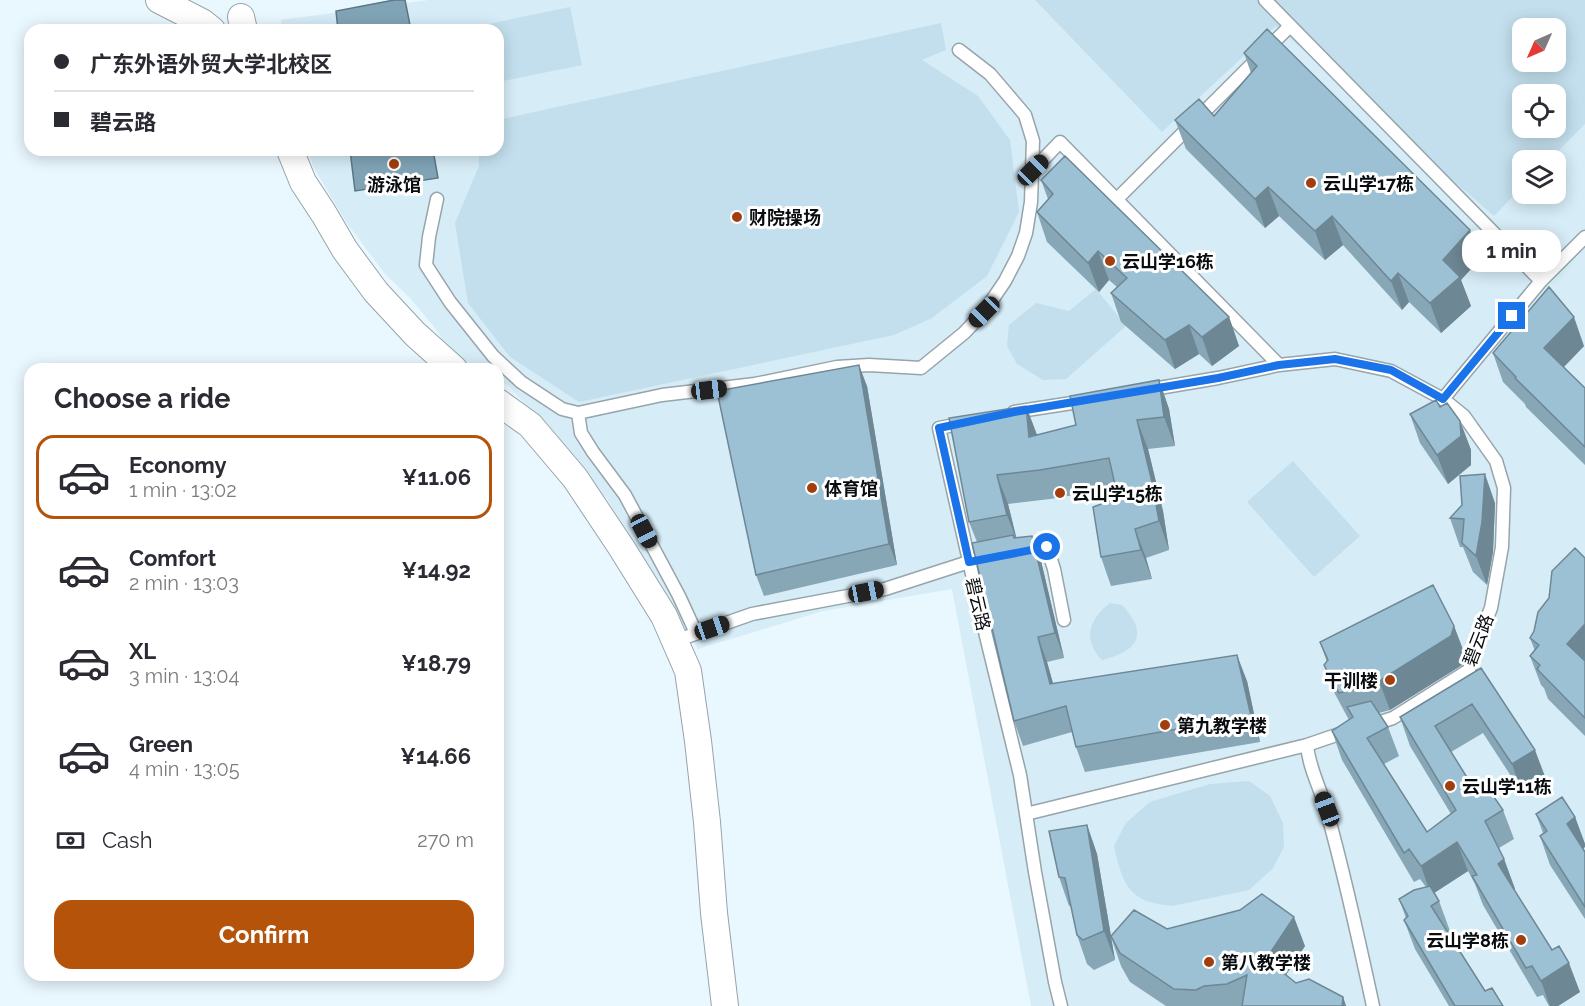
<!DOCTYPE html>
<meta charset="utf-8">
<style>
body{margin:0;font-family:Raleway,"Noto Sans SC",sans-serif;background:#f2f2f3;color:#2b2b33;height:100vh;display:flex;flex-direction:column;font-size:22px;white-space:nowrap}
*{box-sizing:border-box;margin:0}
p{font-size:20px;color:#7c7c81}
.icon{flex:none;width:33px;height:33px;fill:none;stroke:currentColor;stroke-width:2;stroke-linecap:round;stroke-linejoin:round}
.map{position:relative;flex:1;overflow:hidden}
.drawer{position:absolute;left:24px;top:363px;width:480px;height:618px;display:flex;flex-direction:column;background:#fff;border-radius:18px;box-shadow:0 3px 15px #0003}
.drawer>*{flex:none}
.hud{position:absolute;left:24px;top:24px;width:480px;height:132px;border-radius:18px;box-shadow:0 3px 15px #0003;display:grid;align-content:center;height:132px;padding:0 30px;background:#fff}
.needle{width:39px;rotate:225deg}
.tools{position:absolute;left:1512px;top:18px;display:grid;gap:12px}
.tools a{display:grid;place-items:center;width:54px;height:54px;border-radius:12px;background:#fff;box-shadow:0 3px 15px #0003;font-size:30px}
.end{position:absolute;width:27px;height:27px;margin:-14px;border:8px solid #1a73e8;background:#fff;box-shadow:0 0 0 3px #fff}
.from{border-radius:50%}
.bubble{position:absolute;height:42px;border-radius:18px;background:#fff;box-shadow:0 3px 15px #0003;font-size:20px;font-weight:700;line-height:42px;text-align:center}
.car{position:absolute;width:18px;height:36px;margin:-18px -9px;border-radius:8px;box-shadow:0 0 4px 2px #0007;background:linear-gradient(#222 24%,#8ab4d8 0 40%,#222 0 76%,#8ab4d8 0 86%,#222 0)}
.hud b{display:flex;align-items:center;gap:21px;height:57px;font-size:22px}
.hud b+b{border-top:2px solid #e1e1e2}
.hud i{width:15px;height:15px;background:#2b2b33}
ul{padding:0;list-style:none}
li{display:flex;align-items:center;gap:18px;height:84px;margin:0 12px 9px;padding:0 18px;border:3px solid transparent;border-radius:18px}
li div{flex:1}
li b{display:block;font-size:22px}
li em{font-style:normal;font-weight:700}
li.current{border-color:#b45309}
li>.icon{width:54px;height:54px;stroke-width:1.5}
h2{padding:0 30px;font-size:27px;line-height:72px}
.pay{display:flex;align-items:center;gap:15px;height:66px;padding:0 30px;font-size:22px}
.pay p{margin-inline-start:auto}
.cta{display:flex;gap:12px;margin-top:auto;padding:12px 30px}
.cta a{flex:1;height:69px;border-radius:18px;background:#b45309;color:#fff;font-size:24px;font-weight:700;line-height:69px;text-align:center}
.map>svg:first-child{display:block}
.built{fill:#d6ecf7;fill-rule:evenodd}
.green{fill:#c3dfed;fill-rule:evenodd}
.water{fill:#80a4b6;stroke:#5c7784;stroke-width:1.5}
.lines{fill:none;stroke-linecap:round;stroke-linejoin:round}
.service-casing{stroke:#97a4aa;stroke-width:15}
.minor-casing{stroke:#97a4aa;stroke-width:28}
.service{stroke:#fff;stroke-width:12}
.minor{stroke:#fff;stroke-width:26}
.wall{fill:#87a6b6}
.shaded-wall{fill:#6e8794}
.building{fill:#9dc1d4;stroke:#6e8794;stroke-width:1.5}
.route{stroke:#1a73e8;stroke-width:8}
.poi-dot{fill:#a23e0d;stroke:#fff;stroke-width:2}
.labels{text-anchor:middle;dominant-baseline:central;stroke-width:6;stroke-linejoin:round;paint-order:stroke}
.poi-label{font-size:18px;font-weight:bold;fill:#090d10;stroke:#fff;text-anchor:start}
.street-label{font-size:18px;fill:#090d10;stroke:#fff}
</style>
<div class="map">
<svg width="1585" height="1006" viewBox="0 0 1585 1006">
<rect width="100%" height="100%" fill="#e9f7fe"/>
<path class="built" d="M429,0H1585V1006H1031L952,589L823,611L698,649L607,499L509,386L498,380V369H476L457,358L445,343L432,324L409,297L386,275L346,222L313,166L308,150H498V30H282L281,20ZM1522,28H1556V62H1522ZM1522,94H1556V128H1522ZM1522,160H1556V194H1522Z"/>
<path class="green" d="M1035,0H1585V124L1549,160H1522V187L1494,216L1276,26L1162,132ZM1522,28H1556V62H1522ZM1522,94H1556V128H1522Z
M570,7L582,65L498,82V30H465L464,29Z
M941,23L946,50L922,60L978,96L1010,140L1019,212L987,276L932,318L894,335L579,402L510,357L468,303L455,223L479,166V150H498V120Z
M1096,289L1126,326L1066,379L1043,380L1017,364L1007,346L1009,325L1036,303L1069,311Z
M1293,461L1360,536L1314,577L1247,502Z
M1110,603L1122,605C1150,635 1137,651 1102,660C1082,640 1089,619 1110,603Z
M1249,781L1270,796L1283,823L1284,847L1273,868L1249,890L1172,906C1128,902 1123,885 1114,846L1126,823L1150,802L1210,784Z"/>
<path class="water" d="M394,0H405L411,30H338L336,11Z
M350,150H433L438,178L355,191Z"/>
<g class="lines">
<g class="service-casing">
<path id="service" d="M1265,0L1541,281
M1033,170L1060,142L1279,365
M437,199L429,237L426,265L450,302L493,356L521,382L562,409L578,413L662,395L755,384L837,367L869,365L921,368L964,333L984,312L1005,281L1018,256L1026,233L1031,202L1033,141L1025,115L990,74L959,50
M1116,200L1290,26
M1147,390L1218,378L1279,365L1335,359L1391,371L1443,399L1464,416L1496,461L1504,488L1502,547L1491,608L1477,643L1469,670L1393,718L1371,725
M1443,399L1541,281L1585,237
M1014,412L1085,401
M578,413L581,433L593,452L625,495L679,596L696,633
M964,423L939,428L986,636L1020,775L1035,872L1055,982L1061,1006
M1022,551L1047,547L1054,569L1064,620
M675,641L752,614L885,589L975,560
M1348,731L1307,745C1309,769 1321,789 1327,812C1345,876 1359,941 1373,1006
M1026,814L1307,745"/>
</g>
<g class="minor-casing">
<path id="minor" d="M159,0L202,22L212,30
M241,17L244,30
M290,150L303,182L324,214L345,250L376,292L415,334L454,369
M498,402L530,425L575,478L621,547L664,616L688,671L698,741L707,822L714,913L725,1006"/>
</g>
<use href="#service" class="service"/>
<use href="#minor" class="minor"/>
</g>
<path class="wall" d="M1244,53L1480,259L1461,280L1471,306L1441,333L1409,302L1402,310L1343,245L1325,260L1279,216L1265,228L1186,149L1175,120L1214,116L1251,73Z
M1041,180L1229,317L1239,346L1212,366L1199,354L1175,369L1121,322L1111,293L1117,287L1109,280L1099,292L1047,242L1037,212L1048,199Z
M1584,346L1564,367L1585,388V465L1526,407L1525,404L1503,382L1493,353Z
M1159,380L1169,409L1175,446L1148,449L1163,511L1169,550L1146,558L1152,579L1111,586L1101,557L1118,498L1116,488L1050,499L1008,504L1016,538L1041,561L1064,658L1047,662L1053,683L1247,681L1260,742L1085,772L1076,747L1072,732L1023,746L1014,721L977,542L969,522L1026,406L1037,435L1076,425Z
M867,386L897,565L764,596L756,575Z
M1440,407L1460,421L1471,450V465L1448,484L1420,443L1410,414Z
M1495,503L1493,552L1487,585L1473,572L1463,547H1460L1450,518Z
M1585,558V736L1548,699L1544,688L1541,685L1530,656L1535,651L1530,638Z
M1454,626L1465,655L1462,665L1390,710L1379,713L1388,727L1399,756L1384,764L1427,832L1451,814L1410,746L1400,717L1481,668L1546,779L1522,793L1483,733L1451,752L1476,792L1503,810L1514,839L1499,848L1504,859L1515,889H1514L1552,950L1580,992L1558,1006H1549L1543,995L1537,997L1483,905L1475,884L1468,871L1434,893L1439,901L1450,931L1448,932L1485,991L1503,1006H1449L1415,949L1404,920L1406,918L1399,899L1426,887L1420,879L1414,882L1342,760L1332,731L1349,720L1335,694L1324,665L1327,662L1320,642Z
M1536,814L1575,817L1585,844V847L1583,848L1585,852V919L1550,865L1540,836L1543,833Z
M1087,825L1097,854L1111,936L1167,929L1305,946L1286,975L1296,983L1343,997L1346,1006H1166L1130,982L1121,966L1111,937L1115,960L1094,970L1087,964L1077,935L1071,906H1069L1059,877Z"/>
<path class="shaded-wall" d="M1268,187L1279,216L1265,228L1255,199Z
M1332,216L1343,245L1325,260L1315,231Z
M1470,230L1480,259L1461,280L1471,306L1441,333L1430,303L1443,260Z
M1098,251L1109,280L1099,292L1088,263Z
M1398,273L1409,302L1402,310L1391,281Z
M1229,317L1239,346L1212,366L1202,337Z
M1574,317L1584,346L1554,377L1544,348Z
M1189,325L1199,354L1175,369L1165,340Z
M859,365L867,386L897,565L889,544Z
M1159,380L1169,409L1175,446L1164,417Z
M1026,406L1037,435L1029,437Z
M1137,420L1148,449L1163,511L1169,550L1159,521Z
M1460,421L1471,450V465L1448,484L1437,455Z
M1485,474L1495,503L1493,552L1487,585L1476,556Z
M997,475L1008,504L1018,544L1007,515Z
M1135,529L1146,558L1152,579L1141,550Z
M1032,536L1041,561L1064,658L1055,633Z
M1585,624V665L1567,644Z
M1454,626L1465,655L1462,665L1390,710L1379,681Z
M1038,637L1047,662L1060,709L1050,684Z
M1237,655L1247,681L1260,742L1251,716Z
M1535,750L1546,779L1522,793L1512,764Z
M1575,817L1585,844V847L1577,853L1567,824Z
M1087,825L1097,854L1115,960L1104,931Z
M1457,842L1468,871L1431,895L1421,866Z
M1504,859L1515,889L1509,893L1498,864Z
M1294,917L1305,946L1277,988L1266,959Z
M1569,963L1580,992L1558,1006H1550L1541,981Z
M1343,997L1346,1006H1342Z"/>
<path class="building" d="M1267,29L1470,230L1443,260L1460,277L1430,303L1398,273L1391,281L1332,216L1315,231L1268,187L1255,199L1175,120L1199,99L1214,116L1257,66L1244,53Z
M1065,156L1229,317L1202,337L1189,325L1165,340L1111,293L1127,278L1098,251L1088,263L1037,212L1053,194L1041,180Z
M1549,287L1574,317L1544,348L1585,388V447L1515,378L1516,377L1493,353Z
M859,365L889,544L756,575L717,391Z
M1159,380L1164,417L1137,420L1152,482L1159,521L1135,529L1141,550L1101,557L1093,507L1118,498L1109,458L1040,470L997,475L1007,515L969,522L949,418L1026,406L1029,437L1076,425L1070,396Z
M1436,400L1440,407L1447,403L1460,421L1461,436L1437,455L1410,414Z
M1485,474L1482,522L1476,556L1462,543L1464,519L1450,518L1462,505L1460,476Z
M1013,535L1014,538L1032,536L1055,633L1038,637L1050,684L1237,655L1251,716L1076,747L1066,706L1014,721L972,543Z
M1575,548L1585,558V624L1567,644L1585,661V718L1537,669L1540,665L1530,656L1539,645L1530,638L1534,631L1538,612L1549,598L1552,571Z
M1433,585L1454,626L1451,636L1379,681L1339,693L1324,665L1328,660L1320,642Z
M1481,668L1535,750L1512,764L1472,704L1435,726L1476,792L1487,787L1503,810L1485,821L1504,859L1498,864L1552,950L1559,946L1569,963L1541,981L1532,966L1526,968L1472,876L1477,875L1457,842L1421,866L1409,849L1404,853L1332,731L1353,717L1347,707L1371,701L1388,727L1367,738L1427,832L1456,810L1400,717Z
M1562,797L1575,817L1567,824L1585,852V907L1540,836L1547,831L1536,814Z
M1087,825L1104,931L1083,940L1077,935L1065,878L1059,877L1049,831Z
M1430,886L1439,901L1431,906L1485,991L1492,988L1503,1006H1455L1404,920L1408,916L1399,899L1414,890Z
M1262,894L1294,917L1266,959L1296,983L1309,979L1343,997L1342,1006H1242L1247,975L1227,984L1204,986L1196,990L1174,989L1120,953L1111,936L1134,910L1167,929L1240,910Z"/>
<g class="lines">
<path class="route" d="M1047,547L969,562L939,428L1014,412L1218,378L1279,365L1335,359L1391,370L1443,399L1512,316"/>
</g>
<g class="poi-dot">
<circle cx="394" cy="164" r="6"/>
<circle cx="1311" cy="183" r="6"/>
<circle cx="737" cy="217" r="6"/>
<circle cx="1110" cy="261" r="6"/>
<circle cx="812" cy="488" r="6"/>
<circle cx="1060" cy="493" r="6"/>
<circle cx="1390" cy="680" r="6"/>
<circle cx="1165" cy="725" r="6"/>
<circle cx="1450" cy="786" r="6"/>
<circle cx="1521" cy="940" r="6"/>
<circle cx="1209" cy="962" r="6"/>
</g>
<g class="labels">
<g class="poi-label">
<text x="1323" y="183">云山学17栋</text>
<text x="394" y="184" text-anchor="middle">游泳馆</text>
<text x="749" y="217">财院操场</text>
<text x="1122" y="261">云山学16栋</text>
<text x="824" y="488">体育馆</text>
<text x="1072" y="493">云山学15栋</text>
<text x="1378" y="680" text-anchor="end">干训楼</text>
<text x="1177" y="725">第九教学楼</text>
<text x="1462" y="786">云山学11栋</text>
<text x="1509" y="940" text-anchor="end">云山学8栋</text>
<text x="1221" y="962">第八教学楼</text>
</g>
<g class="street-label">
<text transform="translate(978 604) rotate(77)">碧云路</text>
<text transform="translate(1478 640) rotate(-69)">碧云路</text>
</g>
</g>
</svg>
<div class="tools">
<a><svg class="needle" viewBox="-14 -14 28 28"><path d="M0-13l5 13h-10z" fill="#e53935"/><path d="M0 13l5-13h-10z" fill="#7c7c81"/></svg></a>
<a><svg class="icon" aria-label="locate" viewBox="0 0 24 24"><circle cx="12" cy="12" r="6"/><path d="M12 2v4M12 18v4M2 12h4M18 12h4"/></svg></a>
<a><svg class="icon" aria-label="layers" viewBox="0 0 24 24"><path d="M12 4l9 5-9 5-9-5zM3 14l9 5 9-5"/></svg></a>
</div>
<i class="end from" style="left:1047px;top:547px"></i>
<i class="end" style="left:1512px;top:316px"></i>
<div class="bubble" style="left:1462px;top:230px;width:99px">1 min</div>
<i class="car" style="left:1033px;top:170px;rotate:45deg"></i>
<i class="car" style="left:984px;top:312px;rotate:225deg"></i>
<i class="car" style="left:709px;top:390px;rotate:83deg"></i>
<i class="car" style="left:644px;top:531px;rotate:152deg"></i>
<i class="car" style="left:866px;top:592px;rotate:79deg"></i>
<i class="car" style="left:712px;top:628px;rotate:71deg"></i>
<i class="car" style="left:1327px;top:809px;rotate:339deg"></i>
<div class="hud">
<b><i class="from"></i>广东外语外贸大学北校区</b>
<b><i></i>碧云路</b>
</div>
<section class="drawer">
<h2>Choose a ride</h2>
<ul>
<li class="current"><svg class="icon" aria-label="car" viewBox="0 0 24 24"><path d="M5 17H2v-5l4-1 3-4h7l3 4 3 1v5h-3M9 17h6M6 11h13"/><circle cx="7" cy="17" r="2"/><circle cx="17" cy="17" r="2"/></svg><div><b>Economy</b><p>1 min · 13:02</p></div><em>¥11.06</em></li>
<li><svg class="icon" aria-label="car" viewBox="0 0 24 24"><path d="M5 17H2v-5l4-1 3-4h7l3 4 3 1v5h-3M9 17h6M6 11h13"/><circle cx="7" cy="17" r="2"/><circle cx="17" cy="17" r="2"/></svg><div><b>Comfort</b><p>2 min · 13:03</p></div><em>¥14.92</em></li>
<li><svg class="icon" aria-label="car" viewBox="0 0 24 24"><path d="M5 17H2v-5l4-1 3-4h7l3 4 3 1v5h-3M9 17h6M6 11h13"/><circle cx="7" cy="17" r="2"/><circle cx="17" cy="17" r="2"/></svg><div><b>XL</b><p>3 min · 13:04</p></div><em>¥18.79</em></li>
<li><svg class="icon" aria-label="car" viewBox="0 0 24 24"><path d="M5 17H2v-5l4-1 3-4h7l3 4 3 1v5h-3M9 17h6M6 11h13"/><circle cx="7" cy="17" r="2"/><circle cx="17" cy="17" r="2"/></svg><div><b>Green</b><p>4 min · 13:05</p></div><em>¥14.66</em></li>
</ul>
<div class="pay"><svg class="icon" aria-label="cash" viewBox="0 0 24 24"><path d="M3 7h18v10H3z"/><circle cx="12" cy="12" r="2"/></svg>Cash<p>270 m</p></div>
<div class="cta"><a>Confirm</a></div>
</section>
</div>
